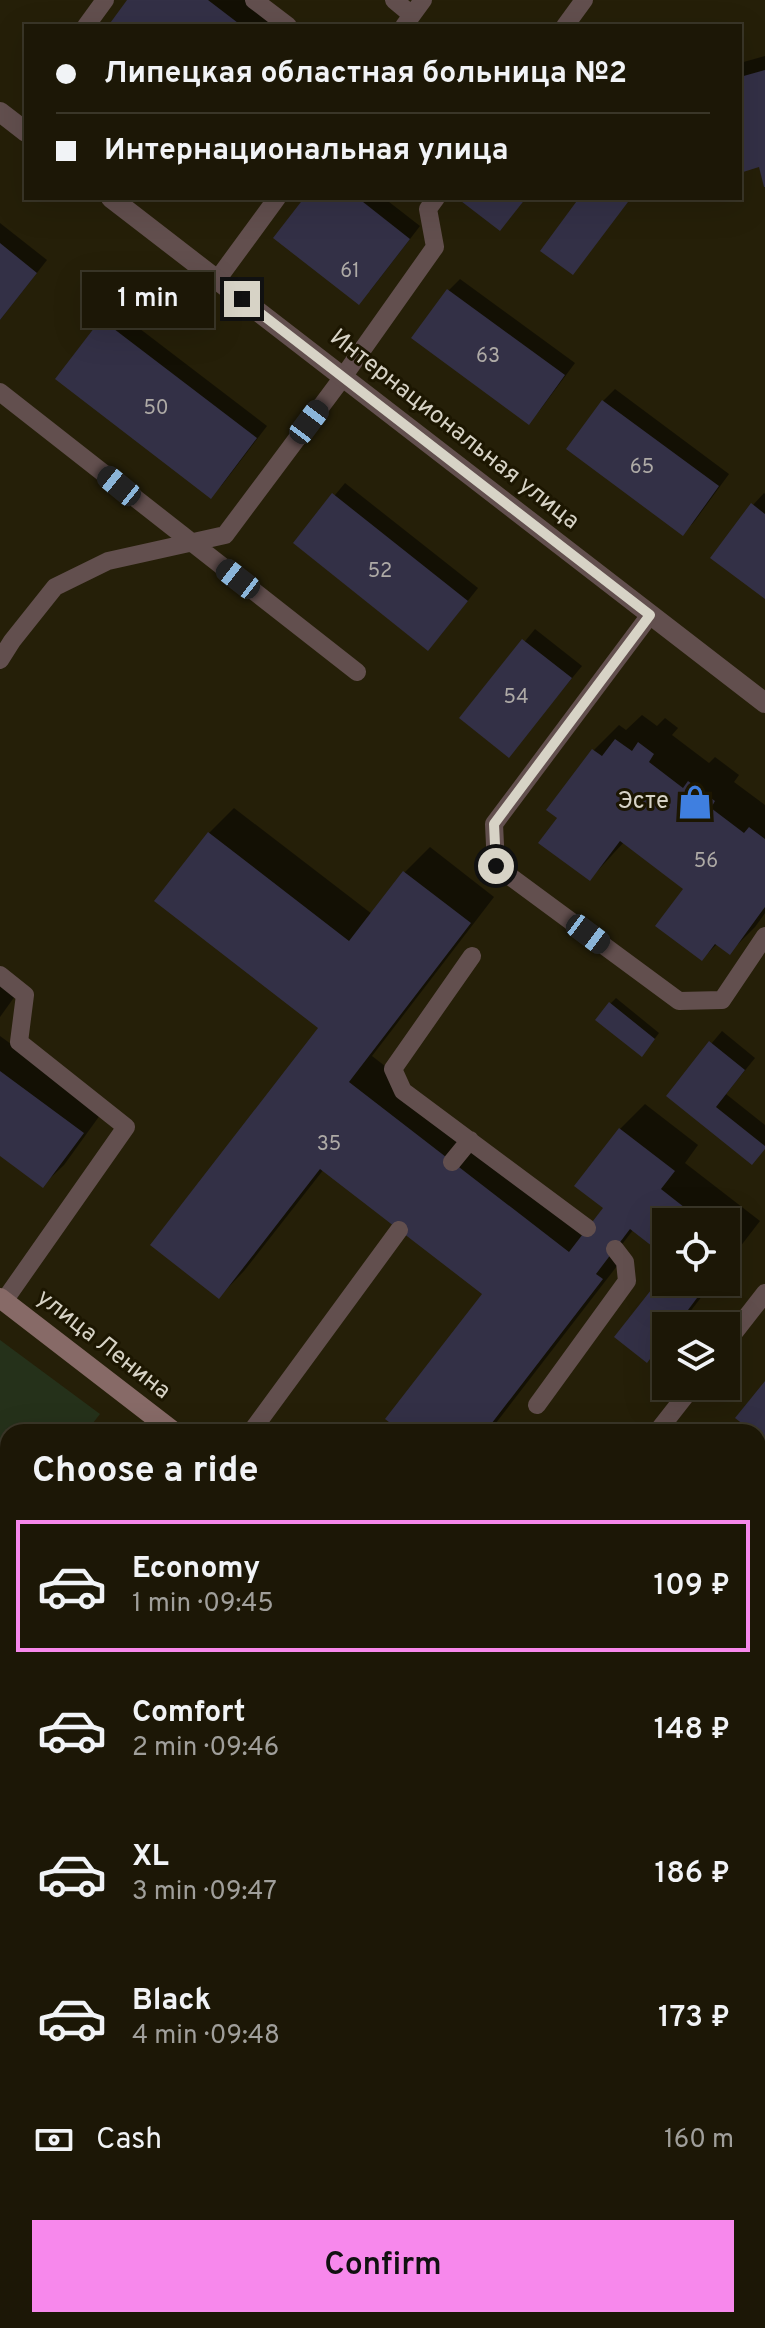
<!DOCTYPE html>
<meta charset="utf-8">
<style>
body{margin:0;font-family:Overpass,sans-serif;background:#252010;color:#f1f3f6;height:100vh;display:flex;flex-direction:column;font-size:30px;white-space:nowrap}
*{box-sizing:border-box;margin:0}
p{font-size:26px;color:#a09f9b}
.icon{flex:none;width:44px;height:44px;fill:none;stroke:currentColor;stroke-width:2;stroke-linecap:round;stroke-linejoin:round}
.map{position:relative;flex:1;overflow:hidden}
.panel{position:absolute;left:0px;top:1424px;width:766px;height:904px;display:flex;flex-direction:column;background:#1c1706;border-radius:24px 24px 0 0;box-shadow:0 8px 32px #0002,0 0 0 2px #3a3628}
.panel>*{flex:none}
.banner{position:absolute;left:24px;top:24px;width:718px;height:176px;border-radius:0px;box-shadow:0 8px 32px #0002,0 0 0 2px #3a3628;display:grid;align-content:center;height:176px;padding:0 32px;background:#1c1706}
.controls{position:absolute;left:652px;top:1208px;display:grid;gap:16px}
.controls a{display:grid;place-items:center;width:88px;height:88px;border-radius:0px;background:#1c1706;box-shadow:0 8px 32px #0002,0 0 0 2px #3a3628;font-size:40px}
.end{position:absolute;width:36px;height:36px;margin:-18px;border:10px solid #d7d3c6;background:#111;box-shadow:0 0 0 4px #111}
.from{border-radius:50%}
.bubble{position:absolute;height:56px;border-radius:0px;background:#1c1706;box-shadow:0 8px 32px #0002,0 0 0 2px #3a3628;font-size:26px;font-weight:600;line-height:56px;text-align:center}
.car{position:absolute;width:24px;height:48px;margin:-24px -12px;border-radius:10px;box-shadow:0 0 6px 2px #0007;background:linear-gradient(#222 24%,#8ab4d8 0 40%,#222 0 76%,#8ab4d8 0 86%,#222 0)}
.banner b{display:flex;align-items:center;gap:28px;height:76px;font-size:30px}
.banner b+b{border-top:2px solid #3a3628}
.banner i{width:20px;height:20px;background:#f1f3f6}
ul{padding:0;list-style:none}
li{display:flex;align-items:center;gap:24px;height:132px;margin:0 16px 12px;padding:0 16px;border:4px solid transparent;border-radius:0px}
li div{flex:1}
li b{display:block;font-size:30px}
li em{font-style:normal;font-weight:600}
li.active{border-color:#f788ec}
li>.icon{width:72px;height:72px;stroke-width:1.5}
h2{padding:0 32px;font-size:36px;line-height:96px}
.pay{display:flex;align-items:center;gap:20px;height:88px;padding:0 32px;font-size:30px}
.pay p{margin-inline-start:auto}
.cta{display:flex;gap:16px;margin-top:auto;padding:16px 32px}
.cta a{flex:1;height:92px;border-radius:0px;background:#f788ec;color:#111;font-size:32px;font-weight:600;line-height:92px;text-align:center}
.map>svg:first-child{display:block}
.green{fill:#25311a}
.forest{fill:#3d4e2d}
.shadow{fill:#0007}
.building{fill:#333046}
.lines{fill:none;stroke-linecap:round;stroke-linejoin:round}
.lane{stroke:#624f4e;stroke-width:18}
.street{stroke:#624f4e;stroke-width:20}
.secondary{stroke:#876a67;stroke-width:20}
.route{stroke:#d7d3c6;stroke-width:10}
.labels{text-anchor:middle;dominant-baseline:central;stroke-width:6;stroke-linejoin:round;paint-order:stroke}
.number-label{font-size:20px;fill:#aeaaa6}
.street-label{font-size:24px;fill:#d7d3c6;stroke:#1c1601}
.poi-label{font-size:24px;fill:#d7d3c6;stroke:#1c1601;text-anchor:end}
</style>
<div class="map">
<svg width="765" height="2328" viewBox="0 0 765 2328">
<rect width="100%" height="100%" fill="#251f08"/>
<path class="green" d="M0,1340L100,1414L86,1432H8V1497L0,1490Z"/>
<path class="forest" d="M0,2000L8,2006V2320H365L367,2328H0Z"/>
<path class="shadow" d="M130,0H246L280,26H111Z
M765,56V183L760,165L740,171V63Z
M306,198H384L420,226L370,291Z
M0,223L47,260L0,320Z
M460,279L575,363L540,410L529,422L414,338L449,290Z
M114,309L267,426L222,485L210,496L58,379L103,320Z
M615,389L729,474L694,522L683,533L603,401Z
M345,483L478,588L439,637L296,542Z
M764,493L765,494V597L753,505Z
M535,629L582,666L509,755L462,718Z
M642,715L657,726L665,718L678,728L672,735L709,763L715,757L739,775L734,782L765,805V913L755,927L730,952L718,943L702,959L686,888L624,842L590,879L560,818L549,810L594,750L619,725L626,730Z
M234,808L372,914L405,872L430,847L494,897L372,1056L592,1226L605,1208L620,1129L645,1104L698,1145L685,1163L760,1221L726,1265V1222H666V1254L633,1230L620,1247L627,1253L489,1432H405L484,1293L324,1169L244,1271L219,1297L321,1027L209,833Z
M0,968L23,985L0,1017Z
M616,998L659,1033L647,1049L610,1004Z
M722,1031L755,1058L726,1094L765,1125V1149L668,1095Z
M0,1036L103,1111L64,1165L43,1185L0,1154Z
M666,1274V1282H713L679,1326H666V1341L647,1360Z
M0,1578L8,1585V1746L0,1756Z
M765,1606V1695L758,1666V1613Z"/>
<path class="building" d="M127,0H208L242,26H108Z
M765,70V187H764L759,167L740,173V77Z
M304,198H358L410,239L359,305L273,238Z
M457,198H526L500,231Z
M579,198H631L573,275L540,251Z
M0,243L37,273L0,320Z
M447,289L565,375L529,425L411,338Z
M101,319L257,438L211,499L55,379Z
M602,400L719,486L683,536L566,449Z
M332,493L468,601L428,651L293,543Z
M751,503L765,514V599L710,558Z
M522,639L572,678L509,758L459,718Z
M615,739L632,751L638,742L654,754L649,762L683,788L688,781L715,801L711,808L744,833L749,827L765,839V907L730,955L715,944L702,961L655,926L683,889L620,841L590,881L538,843L557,818L546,810L592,749L602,756Z
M208,832L349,941L403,871L471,923L349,1082L569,1252L603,1208L574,1186L619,1128L675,1171L661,1189L703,1222H666V1257L630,1229L596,1274L603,1279L485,1432H402L385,1419L482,1294L320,1169L219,1299L150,1245L318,1028L154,901Z
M609,1002L655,1039L642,1057L595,1020Z
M709,1041L745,1070L716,1107L765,1146V1149L752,1165L666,1096Z
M0,1071L84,1133L43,1188L0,1156Z
M666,1271V1282H709L676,1326H666V1338L647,1363L614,1337Z
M765,1381V1442L758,1436V1432H753L735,1418Z
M0,1588L8,1594V1748L0,1758Z
M765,1616V1697L760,1698L758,1681V1617Z"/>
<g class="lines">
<path class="lane" d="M254,0L288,26
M394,0L412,15
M86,26L105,0
M404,26L423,0
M565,26L584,0
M217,280L277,198
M0,392L357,672
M650,615L494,824L496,866L679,1001L722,1000L765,936
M0,660L12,641L55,587L108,561L225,535L343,377L435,247L428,209L436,198
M472,956L393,1069L403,1091L587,1228
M0,975L25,995L19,1042L126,1127L4,1301
M452,1162L470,1140
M726,1343L765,1293
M537,1405L627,1281L625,1262L615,1249
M251,1432L399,1230
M657,1432L693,1386
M758,1726L765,1731"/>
<path class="street" d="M0,112L26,132
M111,198L765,703"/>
<path class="secondary" d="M0,1298L174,1432
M758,1881L765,1887"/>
</g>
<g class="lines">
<path class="route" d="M242,299L650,615L494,824L496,866"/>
</g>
<defs>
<g id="shop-bare" transform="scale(2.76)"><path d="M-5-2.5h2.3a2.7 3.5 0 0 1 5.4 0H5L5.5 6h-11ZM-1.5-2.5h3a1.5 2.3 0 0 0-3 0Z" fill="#3f7fe0" stroke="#1c1601" stroke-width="2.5" paint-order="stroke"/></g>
</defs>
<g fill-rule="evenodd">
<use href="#shop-bare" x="695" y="802"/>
</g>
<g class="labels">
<g class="number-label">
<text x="350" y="272">61</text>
<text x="488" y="357">63</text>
<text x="156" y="409">50</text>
<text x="642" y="468">65</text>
<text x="380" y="572">52</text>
<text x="516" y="698">54</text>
<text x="706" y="862">56</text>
<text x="329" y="1145">35</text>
</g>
<g class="street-label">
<text transform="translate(454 430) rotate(38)">Интернациональная улица</text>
<text transform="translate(103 1345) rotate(38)">улица Ленина</text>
</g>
<g class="poi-label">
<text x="669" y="802">Эсте</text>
</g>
</g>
</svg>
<div class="controls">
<a><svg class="icon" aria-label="locate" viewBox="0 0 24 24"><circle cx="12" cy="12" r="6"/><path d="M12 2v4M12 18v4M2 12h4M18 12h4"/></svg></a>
<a><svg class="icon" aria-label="layers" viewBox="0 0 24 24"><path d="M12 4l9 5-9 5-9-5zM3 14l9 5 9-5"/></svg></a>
</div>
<i class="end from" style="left:496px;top:866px"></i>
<i class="end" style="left:242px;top:299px"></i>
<div class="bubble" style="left:82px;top:272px;width:132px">1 min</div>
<i class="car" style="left:309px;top:422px;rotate:37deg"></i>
<i class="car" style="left:119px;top:486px;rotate:309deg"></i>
<i class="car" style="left:238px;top:579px;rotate:308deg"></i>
<i class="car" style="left:588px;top:934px;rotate:127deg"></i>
<div class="banner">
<b><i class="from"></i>Липецкая областная больница №2</b>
<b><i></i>Интернациональная улица</b>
</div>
<section class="panel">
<h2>Choose a ride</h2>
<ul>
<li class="active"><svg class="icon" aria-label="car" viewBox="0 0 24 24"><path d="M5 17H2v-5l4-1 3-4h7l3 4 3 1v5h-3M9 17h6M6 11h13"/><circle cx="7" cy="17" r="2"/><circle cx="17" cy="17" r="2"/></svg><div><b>Economy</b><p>1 min · 09:45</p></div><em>109 ₽</em></li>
<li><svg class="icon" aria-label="car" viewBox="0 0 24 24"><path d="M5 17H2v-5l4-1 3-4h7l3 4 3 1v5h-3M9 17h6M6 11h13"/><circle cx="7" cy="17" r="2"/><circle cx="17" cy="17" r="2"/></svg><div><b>Comfort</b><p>2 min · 09:46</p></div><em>148 ₽</em></li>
<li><svg class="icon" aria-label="car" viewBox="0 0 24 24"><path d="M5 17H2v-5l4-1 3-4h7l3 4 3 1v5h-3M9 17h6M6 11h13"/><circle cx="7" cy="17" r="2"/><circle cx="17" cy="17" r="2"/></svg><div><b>XL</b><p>3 min · 09:47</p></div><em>186 ₽</em></li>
<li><svg class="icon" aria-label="car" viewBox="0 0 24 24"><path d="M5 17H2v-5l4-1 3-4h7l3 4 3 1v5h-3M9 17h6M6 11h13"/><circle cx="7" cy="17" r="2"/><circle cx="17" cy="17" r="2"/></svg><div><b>Black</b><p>4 min · 09:48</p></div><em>173 ₽</em></li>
</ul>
<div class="pay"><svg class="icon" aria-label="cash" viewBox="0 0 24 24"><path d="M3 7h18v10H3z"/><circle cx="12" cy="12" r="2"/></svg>Cash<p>160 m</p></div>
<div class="cta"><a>Confirm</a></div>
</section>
</div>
